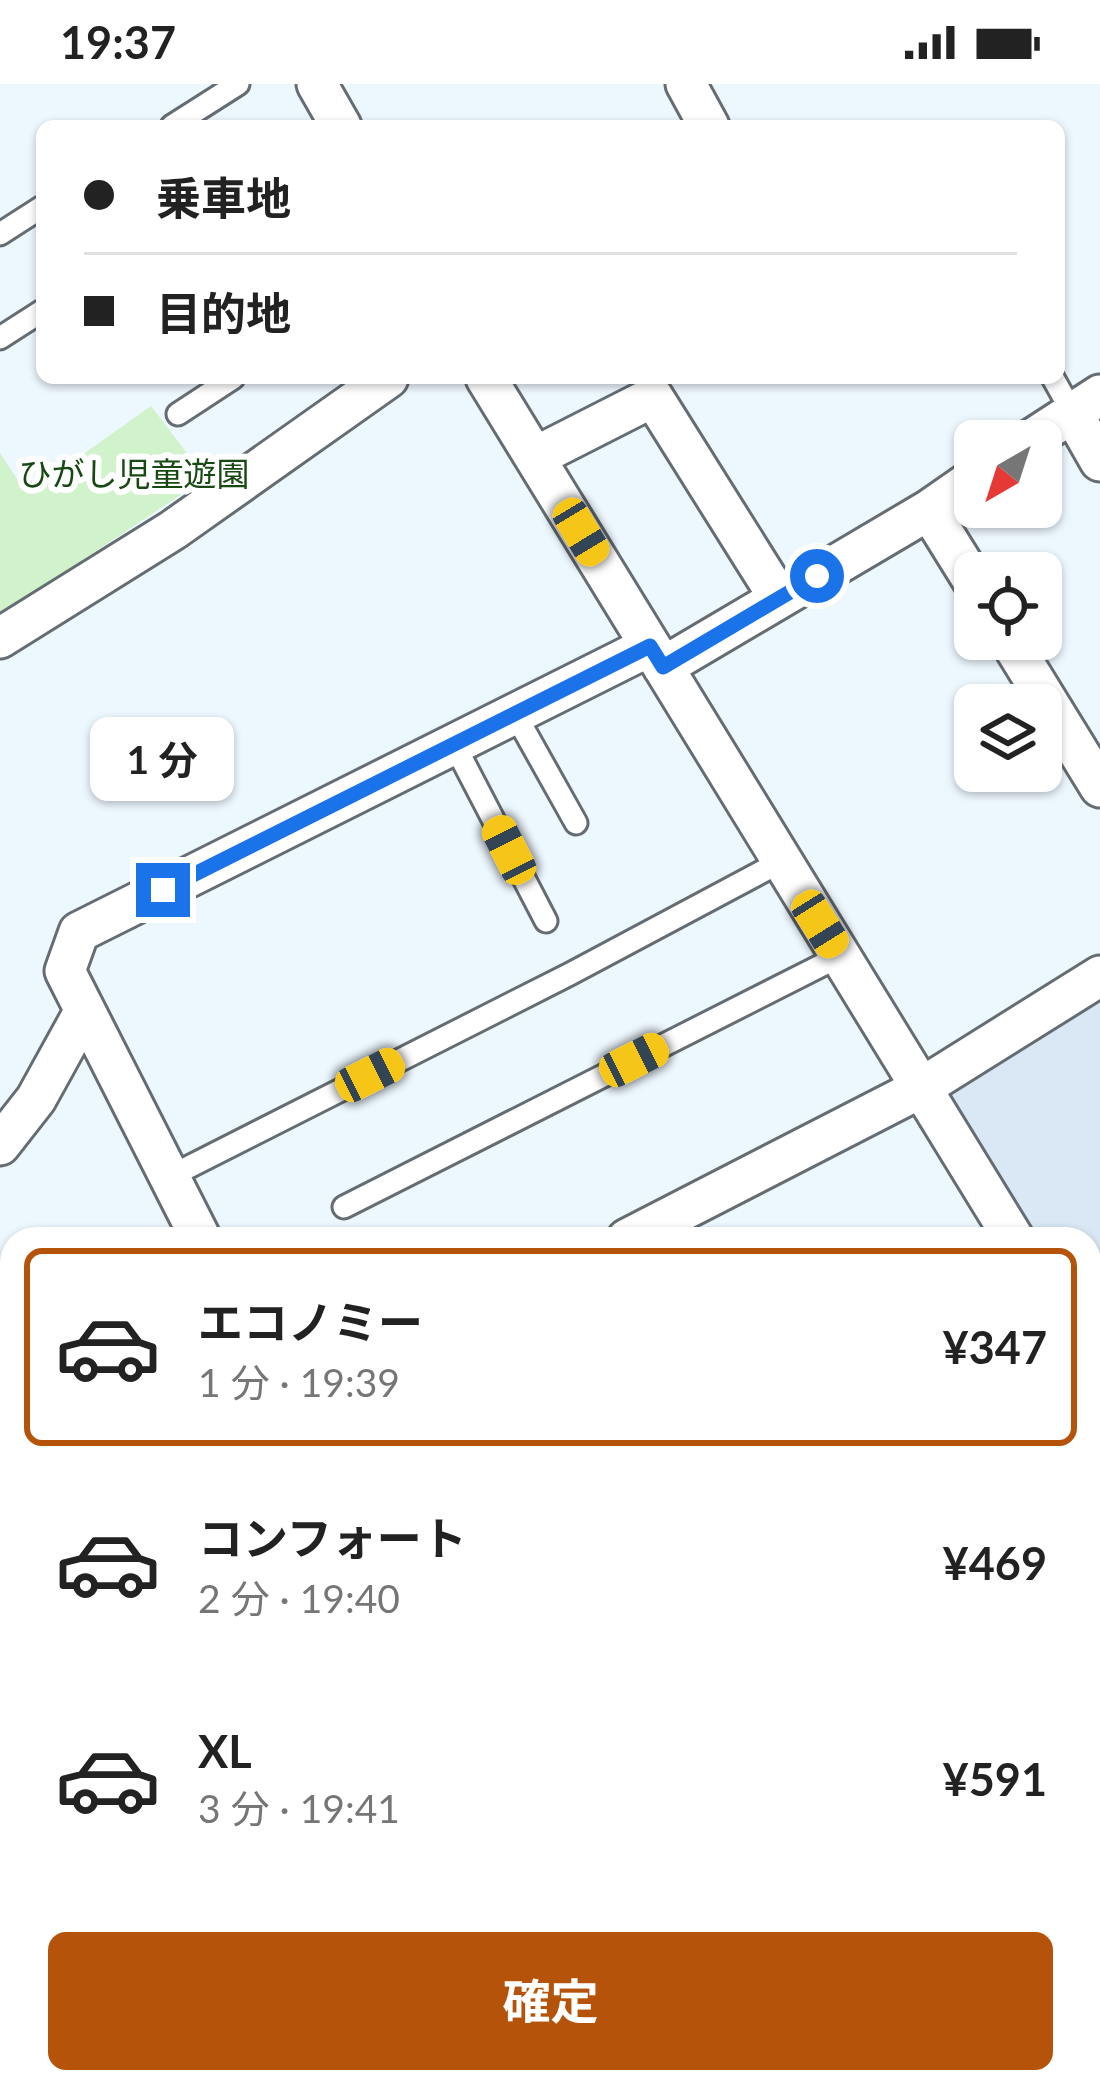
<!DOCTYPE html>
<html lang="ja">
<meta charset="utf-8">
<style>
body{margin:0;font-family:Lato,"Noto Sans JP",sans-serif;background:#f6f6f6;color:#222;height:100vh;display:flex;flex-direction:column;font-size:45px;white-space:nowrap}
*{box-sizing:border-box;margin:0}
p{font-size:39px;color:#767676}
.icon{flex:none;width:66px;height:66px;fill:none;stroke:currentColor;stroke-width:2;stroke-linecap:round;stroke-linejoin:round}
.map{position:relative;flex:1;overflow:hidden}
.details{position:absolute;left:0px;top:1143px;width:1101px;height:867px;display:flex;flex-direction:column;background:#fff;border-radius:36px 36px 0 0;box-shadow:0 3px 9px #0004}
.details>*{flex:none}
.banner{position:absolute;left:36px;top:36px;width:1029px;height:264px;border-radius:18px;box-shadow:0 3px 9px #0004;display:grid;align-content:center;height:264px;padding:0 48px;background:#fff}
.needle{width:78px;rotate:219deg}
.buttons{position:absolute;left:954px;top:336px;display:grid;gap:24px}
.buttons a{display:grid;place-items:center;width:108px;height:108px;border-radius:18px;background:#fff;box-shadow:0 3px 9px #0004;font-size:60px}
.end{position:absolute;width:54px;height:54px;margin:-27px;border:15px solid #1a73e8;background:#fff;box-shadow:0 0 0 6px #fff}
.from{border-radius:50%}
.bubble{position:absolute;height:84px;border-radius:18px;background:#fff;box-shadow:0 3px 9px #0004;font-size:39px;font-weight:700;line-height:84px;text-align:center}
.car{position:absolute;width:36px;height:72px;margin:-36px -18px;border-radius:15px;box-shadow:0 0 9px 3px #0007;background:linear-gradient(#f5c518 24%,#345 0 40%,#f5c518 0 76%,#345 0 86%,#f5c518 0)}
.banner b{display:flex;align-items:center;gap:42px;height:114px;font-size:45px}
.banner b+b{border-top:3px solid #e0e0e0}
.banner i{width:30px;height:30px;background:#222}
ul{padding:21px 0 0;list-style:none}
li{display:flex;align-items:center;gap:36px;height:198px;margin:0 24px 18px;padding:0 24px;border:6px solid transparent;border-radius:18px}
li div{flex:1}
li b{display:block;font-size:45px}
li em{font-style:normal;font-weight:700}
li.on{border-color:#b45309}
li>.icon{width:108px;height:108px;stroke-width:1.5}
.action{display:flex;gap:24px;margin-top:auto;padding:24px 48px}
.action a{flex:1;height:138px;border-radius:18px;background:#b45309;color:#fff;font-size:48px;font-weight:700;line-height:138px;text-align:center}
.status{display:flex;justify-content:space-between;align-items:center;height:84px;padding:0 60px;background:#fff;direction:ltr}
.status svg{height:33px;fill:currentColor}
.map>svg:first-child{display:block}
.built{fill:#d9e8f4}
.green{fill:#d1f3cc}
.lines{fill:none;stroke-linecap:round;stroke-linejoin:round}
.lane-casing{stroke:#656d73;stroke-width:27}
.street-casing{stroke:#656d73;stroke-width:45}
.secondary-casing{stroke:#656d73;stroke-width:63}
.lane{stroke:#fff;stroke-width:21}
.street{stroke:#fff;stroke-width:39}
.secondary{stroke:#fde2dc;stroke-width:57}
.route{stroke:#1a73e8;stroke-width:15}
.labels{text-anchor:middle;dominant-baseline:central;stroke-width:12;stroke-linejoin:round;paint-order:stroke}
.park-label{font-size:33px;fill:#174912;stroke:#fff}
</style>
<div class="status"><b>19:37</b><svg viewBox="0 0 49 12"><path d="M0 12V9h3v3zM5 12V6h3v6zM10 12V3h3v9zM15 12V0h3v12zM26 1h20v11H26zM47 4h2v5h-2z"/></svg></div>
<div class="map">
<svg width="1100" height="2009" viewBox="0 0 1100 2009">
<rect width="100%" height="100%" fill="#edf7fe"/>
<path class="built" d="M1100,908V1256H1095L1089,1246V1155H1033L944,1014L949,997Z"/>
<path class="green" d="M151,322L206,394L0,531V369L27,410Z
M1100,1762V1955L1089,1935V1767Z"/>
<g class="lines">
<g class="lane-casing">
<path id="lane" d="M172,42L238,0
M0,150L42,123
M0,254L42,227
M1053,294L1072,328
M178,330L233,294
M515,630L576,739
M454,660L546,837
M169,1093L570,890L782,777
M344,1123L840,872
M0,1195L12,1217
M1089,1640L1100,1635"/>
</g>
<g class="street-casing">
<path id="street" d="M317,0L341,42
M686,0L709,42
M486,294L1014,1155
M1072,328L1100,377
M1029,357L1100,311
M535,373L653,313L779,514
M929,426L975,500
M0,554L173,446L388,294
M1009,555L1100,703
M663,583L929,426L975,394
M0,1061L36,1015L84,928
M201,1155L65,887L79,848L650,562
M627,1155L921,1004L1100,892
M1089,1278L1100,1296
M0,1418L12,1411
M1089,1746L1100,1741
M0,1969L12,1987
M1089,1974L1100,1995
M373,1998L378,2009
M690,1998L696,2009
M581,2009L599,1998
M834,2009L857,1998"/>
</g>
<g class="secondary-casing">
<path id="secondary" d="M1089,1357L1100,1345
M184,2009L201,1998"/>
</g>
<use href="#lane" class="lane"/>
<use href="#street" class="street"/>
<use href="#secondary" class="secondary"/>
</g>
<g class="lines">
<path class="route" d="M163,806L650,562L663,583L817,492"/>
</g>
<g class="labels">
<g class="park-label">
<text x="134" y="389">ひがし児童遊園</text>
</g>
</g>
</svg>
<div class="buttons">
<a><svg class="needle" viewBox="-14 -14 28 28"><path d="M0-13l5 13h-10z" fill="#e53935"/><path d="M0 13l5-13h-10z" fill="#767676"/></svg></a>
<a><svg class="icon" aria-label="locate" viewBox="0 0 24 24"><circle cx="12" cy="12" r="6"/><path d="M12 2v4M12 18v4M2 12h4M18 12h4"/></svg></a>
<a><svg class="icon" aria-label="layers" viewBox="0 0 24 24"><path d="M12 4l9 5-9 5-9-5zM3 14l9 5 9-5"/></svg></a>
</div>
<i class="end from" style="left:817px;top:492px"></i>
<i class="end" style="left:163px;top:806px"></i>
<div class="bubble" style="left:90px;top:633px;width:144px">1 分</div>
<i class="car" style="left:581px;top:448px;rotate:149deg"></i>
<i class="car" style="left:509px;top:766px;rotate:333deg"></i>
<i class="car" style="left:820px;top:840px;rotate:148deg"></i>
<i class="car" style="left:634px;top:976px;rotate:63deg"></i>
<i class="car" style="left:370px;top:991px;rotate:63deg"></i>
<div class="banner">
<b><i class="from"></i>乗車地</b>
<b><i></i>目的地</b>
</div>
<section class="details">
<ul>
<li class="on"><svg class="icon" aria-label="car" viewBox="0 0 24 24"><path d="M5 17H2v-5l4-1 3-4h7l3 4 3 1v5h-3M9 17h6M6 11h13"/><circle cx="7" cy="17" r="2"/><circle cx="17" cy="17" r="2"/></svg><div><b>エコノミー</b><p>1 分 · 19:39</p></div><em>¥347</em></li>
<li><svg class="icon" aria-label="car" viewBox="0 0 24 24"><path d="M5 17H2v-5l4-1 3-4h7l3 4 3 1v5h-3M9 17h6M6 11h13"/><circle cx="7" cy="17" r="2"/><circle cx="17" cy="17" r="2"/></svg><div><b>コンフォート</b><p>2 分 · 19:40</p></div><em>¥469</em></li>
<li><svg class="icon" aria-label="car" viewBox="0 0 24 24"><path d="M5 17H2v-5l4-1 3-4h7l3 4 3 1v5h-3M9 17h6M6 11h13"/><circle cx="7" cy="17" r="2"/><circle cx="17" cy="17" r="2"/></svg><div><b>XL</b><p>3 分 · 19:41</p></div><em>¥591</em></li>
</ul>
<div class="action"><a>確定</a></div>
</section>
</div>
